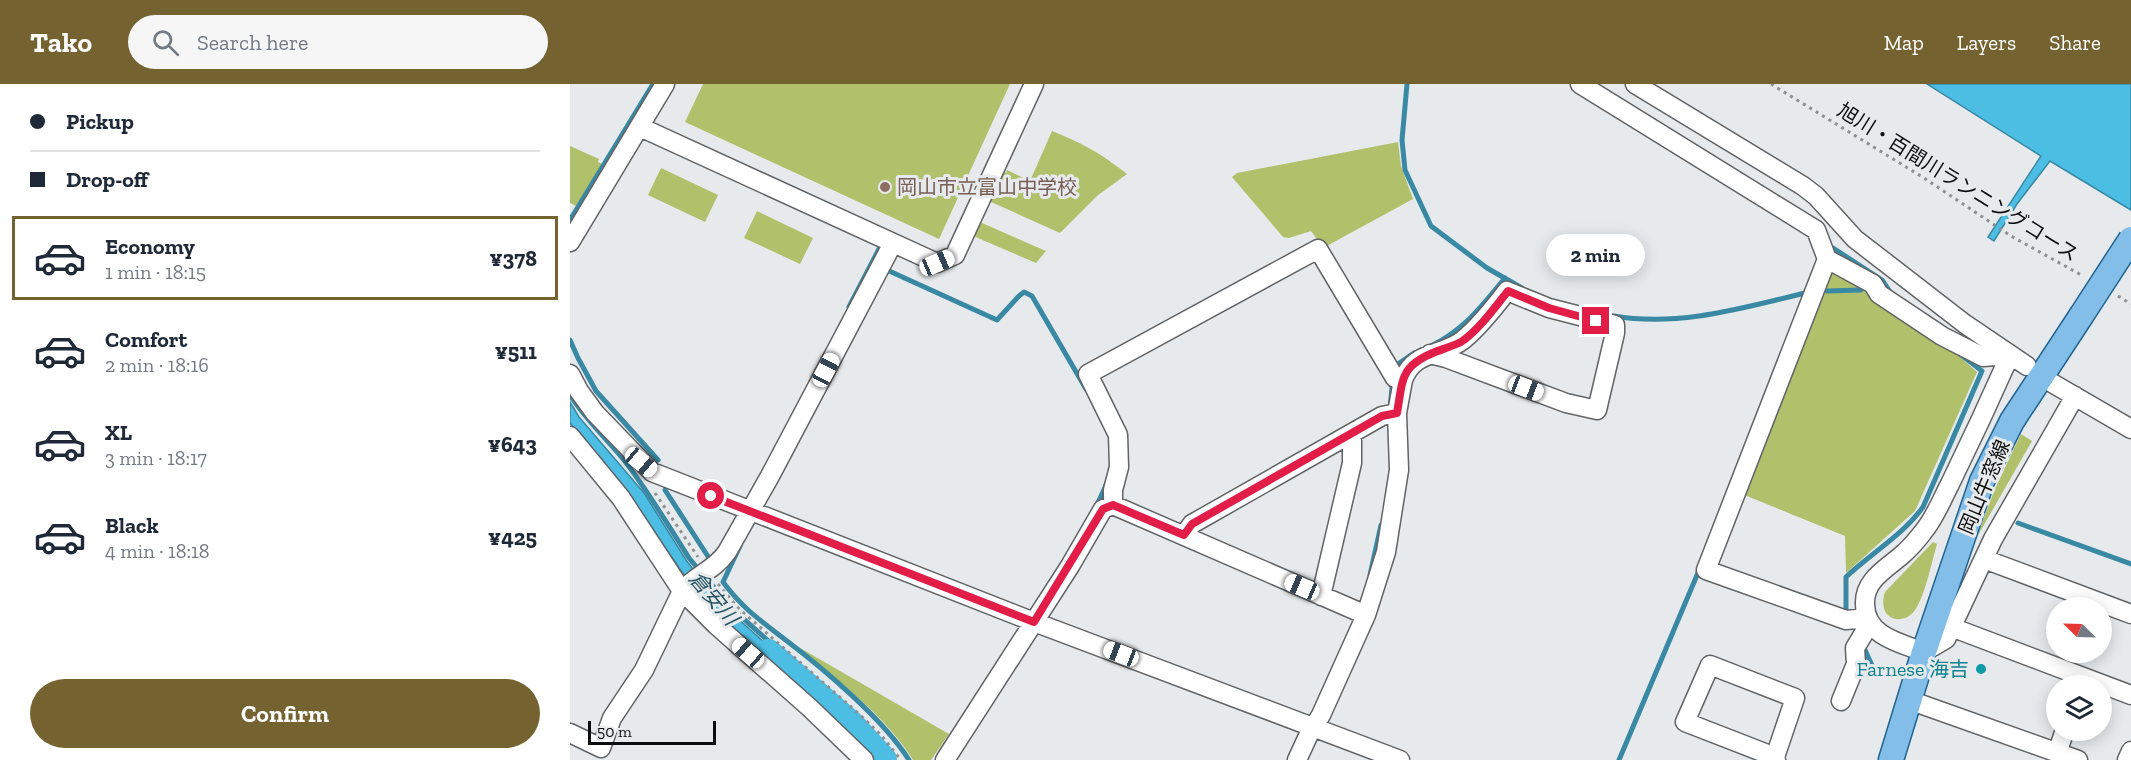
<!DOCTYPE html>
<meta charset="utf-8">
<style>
body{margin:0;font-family:"Zilla Slab","Noto Sans JP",serif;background:#f6f6f7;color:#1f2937;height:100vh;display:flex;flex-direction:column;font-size:22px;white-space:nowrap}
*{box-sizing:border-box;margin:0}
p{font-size:20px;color:#747a83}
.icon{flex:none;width:33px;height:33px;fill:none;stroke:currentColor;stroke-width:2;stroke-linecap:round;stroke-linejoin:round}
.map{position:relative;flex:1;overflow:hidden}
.panel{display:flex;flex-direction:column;background:#fff;width:570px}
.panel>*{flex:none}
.banner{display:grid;align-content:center;height:132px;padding:0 30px;background:#fff}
.needle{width:39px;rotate:293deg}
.fabs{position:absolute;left:1476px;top:513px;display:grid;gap:12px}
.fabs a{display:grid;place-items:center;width:66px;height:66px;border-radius:50%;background:#fff;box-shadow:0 3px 15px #0003;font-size:30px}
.scale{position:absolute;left:18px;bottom:15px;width:128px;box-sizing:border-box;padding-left:6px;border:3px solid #0c0d0e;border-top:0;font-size:16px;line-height:21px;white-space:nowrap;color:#0c0d0e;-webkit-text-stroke:4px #e7eaec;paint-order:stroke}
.end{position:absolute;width:27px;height:27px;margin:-14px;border:8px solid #e11d48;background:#fff;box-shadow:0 0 0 3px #fff}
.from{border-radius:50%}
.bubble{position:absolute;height:42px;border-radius:21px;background:#fff;box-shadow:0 3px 15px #0003;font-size:20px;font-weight:800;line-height:42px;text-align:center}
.car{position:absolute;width:18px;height:36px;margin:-18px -9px;border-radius:8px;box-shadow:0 0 4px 2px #0007;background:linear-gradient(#fff 24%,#345 0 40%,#fff 0 76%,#345 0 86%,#fff 0)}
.banner b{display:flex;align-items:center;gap:21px;height:57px;font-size:22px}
.banner b+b{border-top:2px solid #e0e1e3}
.banner i{width:15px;height:15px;background:#1f2937}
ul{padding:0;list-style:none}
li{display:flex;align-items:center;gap:18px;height:84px;margin:0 12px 9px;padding:0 18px;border:3px solid transparent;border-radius:0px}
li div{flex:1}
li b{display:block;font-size:22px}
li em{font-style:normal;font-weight:800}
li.on{border-color:#746331}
li>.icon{width:54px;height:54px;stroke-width:1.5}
.primary-button{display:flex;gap:12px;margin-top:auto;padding:12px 30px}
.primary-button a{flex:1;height:69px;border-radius:36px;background:#746331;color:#fff;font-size:24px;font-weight:800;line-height:69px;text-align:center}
header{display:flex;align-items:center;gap:36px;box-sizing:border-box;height:84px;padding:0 30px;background:#746331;color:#fff}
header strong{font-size:28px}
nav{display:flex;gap:33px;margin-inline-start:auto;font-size:21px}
.search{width:420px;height:54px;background:#f6f6f7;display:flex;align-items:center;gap:15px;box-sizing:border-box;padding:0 21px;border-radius:33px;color:#747a83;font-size:22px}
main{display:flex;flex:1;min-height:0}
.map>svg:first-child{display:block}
.green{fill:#b0c06b}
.water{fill:#4cbee4;stroke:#3989a4;stroke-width:1.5}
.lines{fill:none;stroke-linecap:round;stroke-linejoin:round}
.stream{stroke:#3989a4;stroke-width:5}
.river{stroke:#4cbee4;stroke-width:30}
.minor-casing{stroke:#616365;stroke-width:21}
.major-casing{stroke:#226491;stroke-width:27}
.path{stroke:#8e9092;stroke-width:3;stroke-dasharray:3 4.5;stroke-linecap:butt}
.minor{stroke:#fff;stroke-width:18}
.major{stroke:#82bee7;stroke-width:24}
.major-bridge-casing{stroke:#226491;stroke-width:27;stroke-linecap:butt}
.major-bridge{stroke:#82bee7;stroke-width:24}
.route{stroke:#e11d48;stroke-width:8}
.education-dot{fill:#8d6e63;stroke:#e7eaec;stroke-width:2}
.culture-dot{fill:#0f9aa8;stroke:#e7eaec;stroke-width:2}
.labels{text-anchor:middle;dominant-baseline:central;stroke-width:6;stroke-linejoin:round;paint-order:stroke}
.street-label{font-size:20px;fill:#0c0d0e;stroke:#e7eaec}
.education-label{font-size:20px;fill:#785e54;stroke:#e7eaec;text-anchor:start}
.culture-label{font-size:20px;fill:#0d838f;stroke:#e7eaec;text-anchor:end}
.water-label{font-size:21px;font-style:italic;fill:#235263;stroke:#e7eaec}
</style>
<header>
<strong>Tako</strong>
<div class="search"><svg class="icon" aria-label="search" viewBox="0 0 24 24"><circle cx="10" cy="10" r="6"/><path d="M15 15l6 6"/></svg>Search here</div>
<nav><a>Map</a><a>Layers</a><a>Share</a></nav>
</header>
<main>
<section class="panel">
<div class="banner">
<b><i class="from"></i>Pickup</b>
<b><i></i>Drop-off</b>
</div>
<ul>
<li class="on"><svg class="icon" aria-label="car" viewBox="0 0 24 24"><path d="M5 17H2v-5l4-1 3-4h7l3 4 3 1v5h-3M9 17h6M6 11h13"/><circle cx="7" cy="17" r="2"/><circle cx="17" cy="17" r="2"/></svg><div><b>Economy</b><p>1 min · 18:15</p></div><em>¥378</em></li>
<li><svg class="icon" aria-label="car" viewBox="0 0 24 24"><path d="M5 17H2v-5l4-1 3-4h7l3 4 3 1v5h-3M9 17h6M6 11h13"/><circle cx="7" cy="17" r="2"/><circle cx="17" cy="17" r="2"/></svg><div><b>Comfort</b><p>2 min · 18:16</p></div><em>¥511</em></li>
<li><svg class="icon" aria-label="car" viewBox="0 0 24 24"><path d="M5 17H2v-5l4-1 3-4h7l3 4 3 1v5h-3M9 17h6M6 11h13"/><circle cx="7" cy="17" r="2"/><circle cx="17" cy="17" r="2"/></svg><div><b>XL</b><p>3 min · 18:17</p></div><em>¥643</em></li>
<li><svg class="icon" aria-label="car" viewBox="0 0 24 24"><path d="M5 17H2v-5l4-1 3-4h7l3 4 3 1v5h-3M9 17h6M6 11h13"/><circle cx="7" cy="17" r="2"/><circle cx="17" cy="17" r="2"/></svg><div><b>Black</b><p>4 min · 18:18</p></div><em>¥425</em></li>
</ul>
<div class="primary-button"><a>Confirm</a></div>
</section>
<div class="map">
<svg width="1561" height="676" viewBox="0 0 1561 676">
<rect width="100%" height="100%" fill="#e7eaec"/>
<path class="green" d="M133,0H440L369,155L115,38Z
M482,47C512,59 532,70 557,90L527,112L490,149L419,117L431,87L436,89L437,86L460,97Z
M828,58L831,82L843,115L753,164L741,147L719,154L713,153L662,93L667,89Z
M0,62L29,75L28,78L32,80L6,122L0,119Z
M91,84L148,111L135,138L78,111Z
M187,127L243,154L230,180L174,154Z
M407,138L412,139L476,167L466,179L401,151Z
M1263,183L1299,203L1303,216L1389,272L1407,288L1345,427L1276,489L1275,452L1172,410Z
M1451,350L1462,357L1407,453L1424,407Z
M1363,458L1367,460C1362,477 1355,512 1345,526C1333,543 1306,536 1315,508Z
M225,561L379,650L361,676H343C317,633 264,593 225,561Z"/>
<path class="water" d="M1357,0H1561V126L1480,77L1447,120L1424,157L1418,153L1471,72Z
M0,318L9,333L74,409L116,476L139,506L152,520L232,593L226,599L130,514L51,400L0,339Z"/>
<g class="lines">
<path class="stream" d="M837,0L832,56L835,86L861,142L917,184L952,204
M0,136L83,0
M1263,164L1312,196L1320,208
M315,189L317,186L427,236L449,212L454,208L462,212L516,305
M1257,207L1291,206
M279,223L311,161
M1044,232C1109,243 1172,224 1235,209L1236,207
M0,256L8,274L26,307L88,376
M861,262C894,246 912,222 935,194
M827,286L828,280L844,269
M0,311C15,335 36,354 54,376C78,407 98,441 119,474L129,486
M820,325L822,304
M95,406L139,474
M526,423L537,399
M1448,439L1561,480
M170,462L153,498C174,526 190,536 217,557C255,586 314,636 339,676
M800,491L811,441
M136,493L157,520L300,648L323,676
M1276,529V493C1301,469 1332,452 1353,423L1412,287L1390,270
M1295,566L1304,586
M1049,676L1130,484"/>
<path class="river" d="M198,570L280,641L312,676"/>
<g class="minor-casing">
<path id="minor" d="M1010,0L1246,146L1257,175L1303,200L1309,210L1372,252L1413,273L1440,271C1421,314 1401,357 1380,400C1372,415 1365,434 1353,448C1347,456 1340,464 1332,471C1316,485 1294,496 1295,520C1295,552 1330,559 1354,568L1376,555L1423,455L1505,312
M1065,0L1233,102L1246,112L1285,155L1395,240L1457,282
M70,43L367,179L385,171L464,0
M0,158L95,0
M1257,175L1136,486L1276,536L1297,534
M0,290L9,307L25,329L82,388L464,538L830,676
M833,296C844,266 873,272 893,256C910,242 924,224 937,207L979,224L1045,241V249L1027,326L996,319L876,274L860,270
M1482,299L1561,345
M0,352L51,414L112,507L146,541L240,624L294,676
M543,421V406L549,383L548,351L518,290L748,165L825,294L833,296L827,329L829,386L816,468L796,531L751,631L739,650L727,676
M614,451L622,440L812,332L827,329
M1414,475L1561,530
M751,512L782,379V349
M1381,543L1561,611
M1339,616L1508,676
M1271,617L1286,580L1285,564L1300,539
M0,649L31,664L42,634L74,586L112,507C125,491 144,487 157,468L200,392L323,159
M1487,669L1495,646
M1205,673L1225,614L1140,581L1115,638L1205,673L1206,676
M375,676L500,482L533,425L543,421L796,531
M1557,676L1561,667"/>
</g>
<g class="major-casing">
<path id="major" d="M1321,676L1354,568L1412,397L1442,337L1511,232"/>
</g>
<path class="path" d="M1201,0L1354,94L1441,152L1513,192
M1548,212L1561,220
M85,409L128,473
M148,500L168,524L288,629L311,651L331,676"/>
<use href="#minor" class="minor"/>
<use href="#major" class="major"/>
<g class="major-bridge-casing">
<path id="major-bridge" d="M1511,232L1561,155"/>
</g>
<use href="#major-bridge" class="major-bridge"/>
</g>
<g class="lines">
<path class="route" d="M141,412L464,538L533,425L543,421L614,451L622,440L812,332L827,329C833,295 830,282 865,268C873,265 883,262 891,258C908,247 925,223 938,207L979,224L1026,237"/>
</g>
<circle class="education-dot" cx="315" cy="103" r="6"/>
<circle class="culture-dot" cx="1411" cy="585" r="6"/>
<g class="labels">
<g class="street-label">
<text transform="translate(1388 98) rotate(32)">旭川・百間川ランニングコース</text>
<text transform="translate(1414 403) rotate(-67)">岡山牛窓線</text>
</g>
<g class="education-label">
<text x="327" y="103">岡山市立富山中学校</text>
</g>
<g class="culture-label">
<text x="1399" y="585">Farnese 海吉</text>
</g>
<g class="water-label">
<text transform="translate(144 514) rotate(50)">倉安川</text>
</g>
</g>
</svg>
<div class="fabs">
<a><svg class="needle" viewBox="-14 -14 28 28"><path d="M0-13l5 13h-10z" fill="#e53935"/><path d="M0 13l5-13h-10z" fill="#747a83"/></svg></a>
<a><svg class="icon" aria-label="layers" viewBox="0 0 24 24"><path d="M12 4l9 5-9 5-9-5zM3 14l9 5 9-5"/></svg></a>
</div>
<div class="scale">50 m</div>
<i class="end from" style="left:141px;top:412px"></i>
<i class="end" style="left:1026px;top:237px"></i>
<div class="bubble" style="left:976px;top:150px;width:99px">2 min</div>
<i class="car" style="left:367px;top:179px;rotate:67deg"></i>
<i class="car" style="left:256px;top:286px;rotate:28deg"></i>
<i class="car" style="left:956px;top:304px;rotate:111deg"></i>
<i class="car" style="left:71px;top:378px;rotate:130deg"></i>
<i class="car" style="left:732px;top:503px;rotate:293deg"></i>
<i class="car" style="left:178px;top:569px;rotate:311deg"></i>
<i class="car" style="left:551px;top:570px;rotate:291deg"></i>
</div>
</main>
